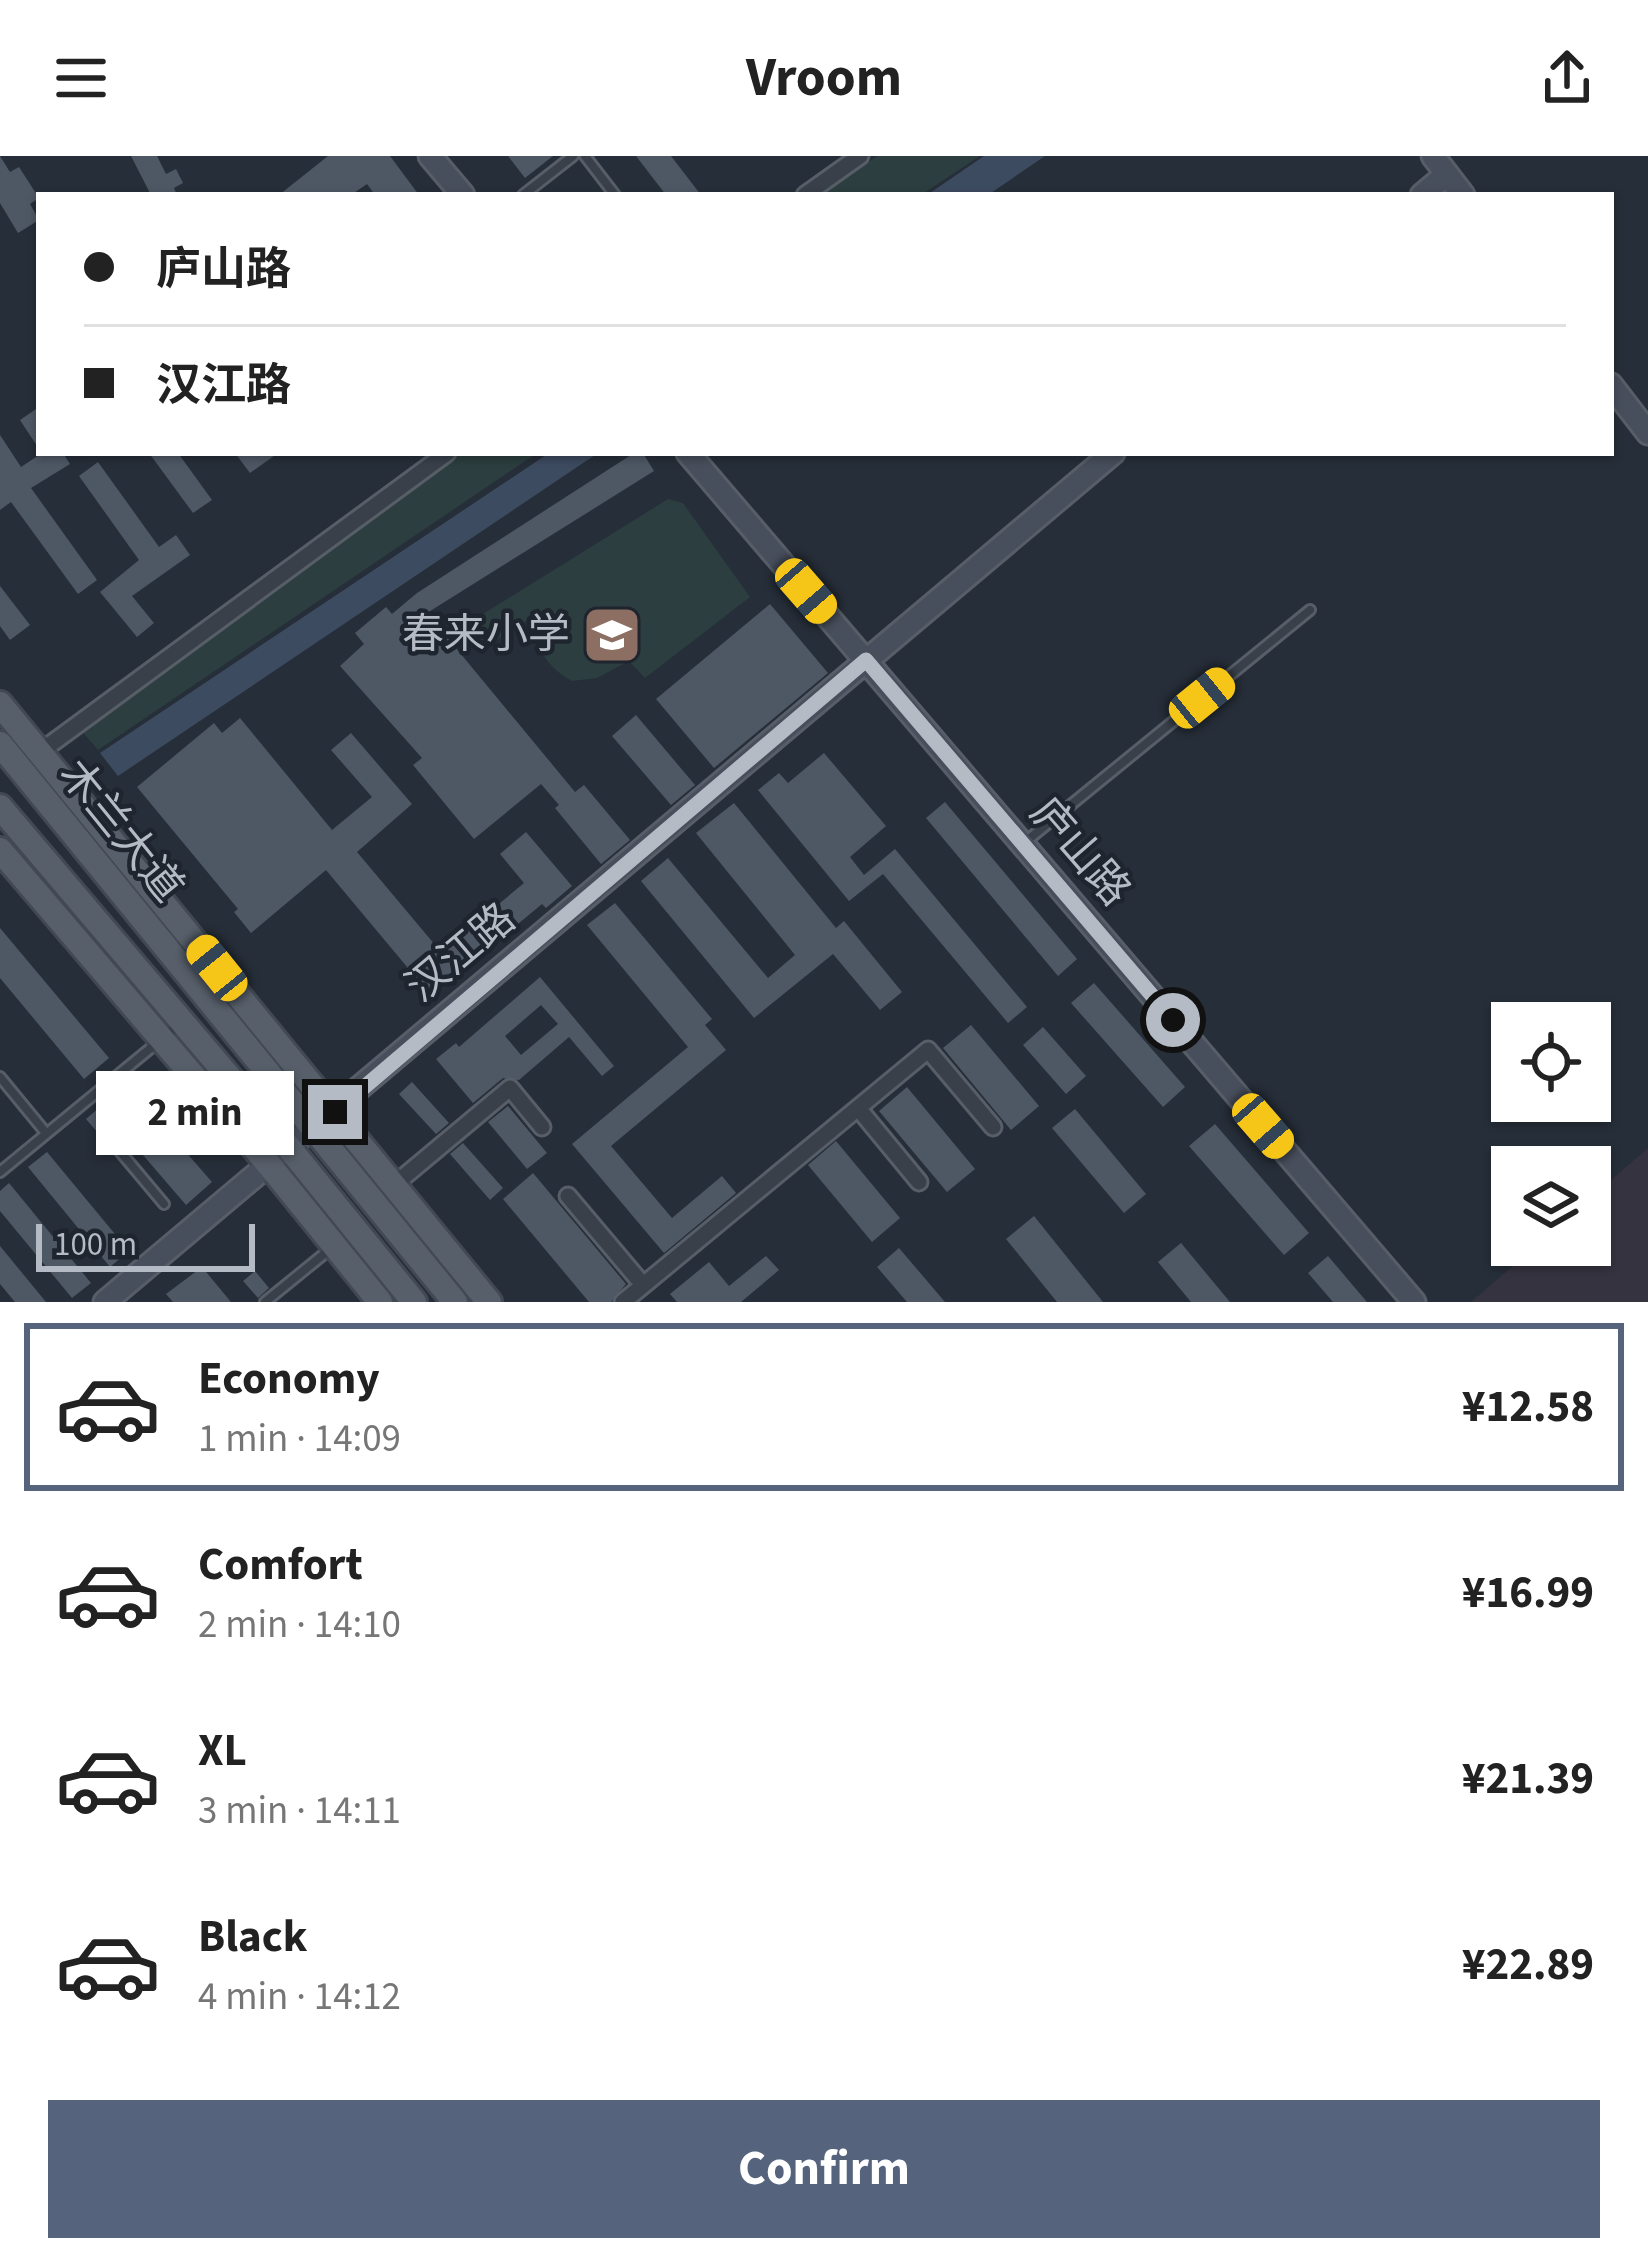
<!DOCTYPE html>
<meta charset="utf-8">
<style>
body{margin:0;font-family:"Source Sans 3","Noto Sans SC",sans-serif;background:#f2f2f2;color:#222;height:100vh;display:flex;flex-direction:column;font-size:45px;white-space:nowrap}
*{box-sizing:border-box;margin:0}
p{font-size:39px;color:#767676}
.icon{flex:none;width:66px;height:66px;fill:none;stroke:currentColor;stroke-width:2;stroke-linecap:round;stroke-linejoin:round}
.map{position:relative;height:1146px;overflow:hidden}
.panel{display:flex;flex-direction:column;background:#fff;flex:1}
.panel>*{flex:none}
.banner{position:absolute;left:36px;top:36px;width:1578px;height:264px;border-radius:0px;box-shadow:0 3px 9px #0004;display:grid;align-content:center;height:264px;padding:0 48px;background:#fff}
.fabs{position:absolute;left:1491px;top:846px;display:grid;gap:24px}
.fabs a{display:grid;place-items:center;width:120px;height:120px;border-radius:0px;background:#fff;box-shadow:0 3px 9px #0004;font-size:60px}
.scale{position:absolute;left:36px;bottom:30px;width:219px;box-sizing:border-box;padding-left:12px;border:6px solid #b5bbc5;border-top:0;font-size:33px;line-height:42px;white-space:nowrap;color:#b5bbc5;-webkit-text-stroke:9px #1e252f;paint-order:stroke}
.end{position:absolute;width:54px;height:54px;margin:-27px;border:15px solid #b5bbc5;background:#111;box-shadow:0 0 0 6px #111}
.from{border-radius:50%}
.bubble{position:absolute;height:84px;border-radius:0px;background:#fff;box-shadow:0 3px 9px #0004;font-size:39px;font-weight:700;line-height:84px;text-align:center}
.car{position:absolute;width:36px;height:72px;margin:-36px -18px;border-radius:15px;box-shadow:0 0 9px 3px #0007;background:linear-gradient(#f5c518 24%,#345 0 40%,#f5c518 0 76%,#345 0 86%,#f5c518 0)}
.banner b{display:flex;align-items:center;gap:42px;height:114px;font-size:45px}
.banner b+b{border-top:3px solid #e0e0e0}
.banner i{width:30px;height:30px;background:#222}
ul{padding:21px 0 0;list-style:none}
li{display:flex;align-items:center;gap:36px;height:168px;margin:0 24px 18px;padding:0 24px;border:6px solid transparent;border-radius:0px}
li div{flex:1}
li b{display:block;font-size:45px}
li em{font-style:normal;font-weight:700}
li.selected{border-color:#55637c}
li>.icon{width:108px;height:108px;stroke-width:1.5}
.button{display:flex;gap:24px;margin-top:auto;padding:24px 48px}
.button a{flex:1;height:138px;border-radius:0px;background:#55637c;color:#fff;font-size:48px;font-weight:700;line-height:138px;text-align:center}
header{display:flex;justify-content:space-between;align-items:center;height:156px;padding:0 48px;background:#fff;font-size:54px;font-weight:700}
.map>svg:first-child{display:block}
.medical{fill:#35333f}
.green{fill:#2c3e3f}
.water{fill:#3d4b60}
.building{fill:#4e5865;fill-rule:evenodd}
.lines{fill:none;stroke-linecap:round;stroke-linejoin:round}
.lane-casing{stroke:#575e68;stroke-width:14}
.street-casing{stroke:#575e68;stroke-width:21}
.secondary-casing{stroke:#575e68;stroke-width:27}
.primary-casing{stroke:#424953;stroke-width:30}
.lane{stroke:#39404a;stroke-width:8}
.street{stroke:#39404a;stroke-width:15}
.secondary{stroke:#484f5c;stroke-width:21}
.primary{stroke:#575f6a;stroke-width:24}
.route{stroke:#b5bbc5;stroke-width:15}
.labels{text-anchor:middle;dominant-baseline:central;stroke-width:9;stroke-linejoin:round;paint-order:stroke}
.poi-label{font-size:42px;fill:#b5bbc5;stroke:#1e252f;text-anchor:end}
.street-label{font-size:42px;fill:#b5bbc5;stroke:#1e252f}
</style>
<header><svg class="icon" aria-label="menu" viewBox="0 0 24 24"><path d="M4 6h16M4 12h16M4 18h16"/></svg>Vroom<svg class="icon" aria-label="share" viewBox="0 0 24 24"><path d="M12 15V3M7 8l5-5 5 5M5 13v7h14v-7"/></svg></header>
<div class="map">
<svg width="1648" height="1146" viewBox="0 0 1648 1146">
<rect width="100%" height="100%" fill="#262e39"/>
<path class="medical" d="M1648,992V1146H1471L1537,1089H1590V1042Z"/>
<path class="green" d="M877,0H980L921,39H821Z
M458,297H537L98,594L79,572Z
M668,343L683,347L750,441L645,522L629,505L597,522L572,525C545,510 536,491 532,461L486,491L470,466Z"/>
<path class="water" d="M984,0H1045L988,39H927Z
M549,297H598L118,620L100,597Z"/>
<path class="building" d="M0,0L10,16L19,11L39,42L30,48L39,64L18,77L0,47Z
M131,0H157L166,18L176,13L183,27L174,32L177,39H151Z
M328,0H390L419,39H375L367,28L351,39H279Z
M508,0H553L525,22Z
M636,0H671L701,39H666Z
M39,251V293L20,264Z
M0,279L21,311L42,297H63L70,308L31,332L97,424L78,438L11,346L0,354Z
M149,297H178L212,344L193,357Z
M235,297H278L250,317Z
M634,297H643L654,315L427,457L575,636L584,629L630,684L601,708L555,652L559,649L541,628L474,683L413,609L422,602L340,510L364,488L355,477L386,451L392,458L417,437Z
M98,306L159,391L176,379L190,399L132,440L154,467L137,481L100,436L139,404L79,320Z
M0,430L30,469L10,484L0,470Z
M770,448L828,517L714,612L656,543Z
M636,559L695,629L671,649L612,580Z
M240,562L332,674L372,641L331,594L351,577L412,648L357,696L441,796L524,727L500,698L526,676L572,730L546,752L542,748L464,813L461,808L428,836L326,714L251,777L234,756L238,753L137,631L214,567L222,577Z
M824,597L886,670L850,701L864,719L895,693L1027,851L1008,867L883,718L849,745L758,634L779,617L788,627Z
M945,646L1077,803L1058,820L926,662Z
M734,647L836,772L844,765L902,836L880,854L833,798L754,862L641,725L668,702L768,822L795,799L696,677Z
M615,747L712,863L705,869L726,894L611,990L672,1062L722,1020L736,1037L664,1097L572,988L688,891L587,769Z
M0,772L109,902L84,923L0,822Z
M540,821L614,910L602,920L569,881L519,924L503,922L473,947L436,903L456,887L459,891ZM541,849L558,868L521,899L505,880Z
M1094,827L1185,931L1163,951L1071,847Z
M971,869L1039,950L1011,974L943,892Z
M1043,871L1086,920L1066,938L1023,889Z
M412,926L449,967L436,978L399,938Z
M124,930L137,945L98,977L86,963Z
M907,931L975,1013L947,1036L879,955Z
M508,950L547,997L527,1013L488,966Z
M1075,953L1146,1038L1124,1057L1052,972Z
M150,955L212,1026L186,1049L124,977Z
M1215,968L1309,1077L1284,1099L1189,990Z
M836,985L900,1062L872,1086L808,1009Z
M463,987L503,1032L490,1044L450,998Z
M47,996L129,1095L110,1111L28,1011Z
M533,1017L626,1128L611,1146H589L503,1043Z
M9,1027L91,1127L72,1142L0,1055V1035Z
M1034,1060L1103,1146H1057L1006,1083Z
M1181,1087L1230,1146H1191L1158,1106Z
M0,1090L46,1146H15L0,1128Z
M899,1092L945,1146H907L877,1111Z
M766,1100L779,1114L741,1146H677L670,1138L709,1106L729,1130Z
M1328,1100L1367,1146H1333L1308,1117Z
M202,1111L231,1146H173L166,1138Z
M255,1115L269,1132L258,1142L243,1125Z"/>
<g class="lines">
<g class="lane-casing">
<path id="lane" d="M585,0L615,39
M523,39L573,0
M1024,687L1310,454
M0,921L46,977
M0,1016L180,868
M164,1048L107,980L186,915
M265,1146L329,1094"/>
</g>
<g class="street-casing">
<path id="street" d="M805,39L860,0
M36,599L447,297
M858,952L919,1026
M394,1029L510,932L542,971
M568,1040L643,1129
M623,1146L928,894L993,971"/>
</g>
<g class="secondary-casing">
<path id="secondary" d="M430,0L463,39
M1433,0L1463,39
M1422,39L1447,18
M1611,229L1648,277
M688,297L1414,1146
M105,1146L1113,297"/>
</g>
<g class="primary-casing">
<path id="primary" d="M0,548L489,1146
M0,588L455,1146
M0,651L290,993L414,1146
M0,694L270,1010L380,1146"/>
</g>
<use href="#lane" class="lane"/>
<use href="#street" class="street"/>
<use href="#secondary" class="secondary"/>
<use href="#primary" class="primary"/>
</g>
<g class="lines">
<path class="route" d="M335,956L866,504L1173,864"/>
</g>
<defs>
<g id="school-square" transform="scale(3)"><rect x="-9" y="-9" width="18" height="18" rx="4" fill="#8d6e63" stroke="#1e252f"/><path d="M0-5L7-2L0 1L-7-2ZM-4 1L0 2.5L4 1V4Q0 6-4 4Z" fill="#fff"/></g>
</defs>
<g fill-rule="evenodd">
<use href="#school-square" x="612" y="479"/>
</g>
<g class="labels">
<g class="poi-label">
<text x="570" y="479">春来小学</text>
</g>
<g class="street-label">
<text transform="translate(121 675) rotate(51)">木兰大道</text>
<text transform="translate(1080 696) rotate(49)">庐山路</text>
<text transform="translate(461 797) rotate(-40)">汉江路</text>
</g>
</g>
</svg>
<div class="fabs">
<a><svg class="icon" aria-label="locate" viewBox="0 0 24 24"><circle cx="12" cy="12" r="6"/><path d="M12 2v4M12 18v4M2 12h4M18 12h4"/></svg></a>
<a><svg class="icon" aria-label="layers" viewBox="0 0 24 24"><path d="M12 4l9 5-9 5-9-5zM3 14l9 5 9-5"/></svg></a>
</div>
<div class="scale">100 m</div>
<i class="end from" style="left:1173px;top:864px"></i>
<i class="end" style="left:335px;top:956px"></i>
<div class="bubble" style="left:96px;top:915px;width:198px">2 min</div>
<i class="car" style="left:806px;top:435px;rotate:139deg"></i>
<i class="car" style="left:1202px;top:542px;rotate:51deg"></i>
<i class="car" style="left:217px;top:812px;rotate:321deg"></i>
<i class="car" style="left:1263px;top:970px;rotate:139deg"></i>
<div class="banner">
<b><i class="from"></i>庐山路</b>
<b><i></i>汉江路</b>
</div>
</div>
<section class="panel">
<ul>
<li class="selected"><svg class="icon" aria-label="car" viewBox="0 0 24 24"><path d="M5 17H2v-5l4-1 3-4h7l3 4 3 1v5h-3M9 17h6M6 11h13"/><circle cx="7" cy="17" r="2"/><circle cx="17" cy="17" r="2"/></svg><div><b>Economy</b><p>1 min · 14:09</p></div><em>¥12.58</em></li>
<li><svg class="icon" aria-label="car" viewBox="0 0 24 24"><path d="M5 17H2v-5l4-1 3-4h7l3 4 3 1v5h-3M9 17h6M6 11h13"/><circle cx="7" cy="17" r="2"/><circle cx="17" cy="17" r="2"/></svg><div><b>Comfort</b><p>2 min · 14:10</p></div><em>¥16.99</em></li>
<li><svg class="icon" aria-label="car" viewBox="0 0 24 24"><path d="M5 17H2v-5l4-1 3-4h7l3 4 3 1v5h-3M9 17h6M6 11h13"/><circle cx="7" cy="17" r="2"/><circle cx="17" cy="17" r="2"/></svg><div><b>XL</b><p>3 min · 14:11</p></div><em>¥21.39</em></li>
<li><svg class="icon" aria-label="car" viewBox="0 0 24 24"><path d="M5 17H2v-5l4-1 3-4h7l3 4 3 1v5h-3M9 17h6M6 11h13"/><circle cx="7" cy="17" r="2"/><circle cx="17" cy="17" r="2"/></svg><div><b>Black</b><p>4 min · 14:12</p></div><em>¥22.89</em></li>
</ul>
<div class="button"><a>Confirm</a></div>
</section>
